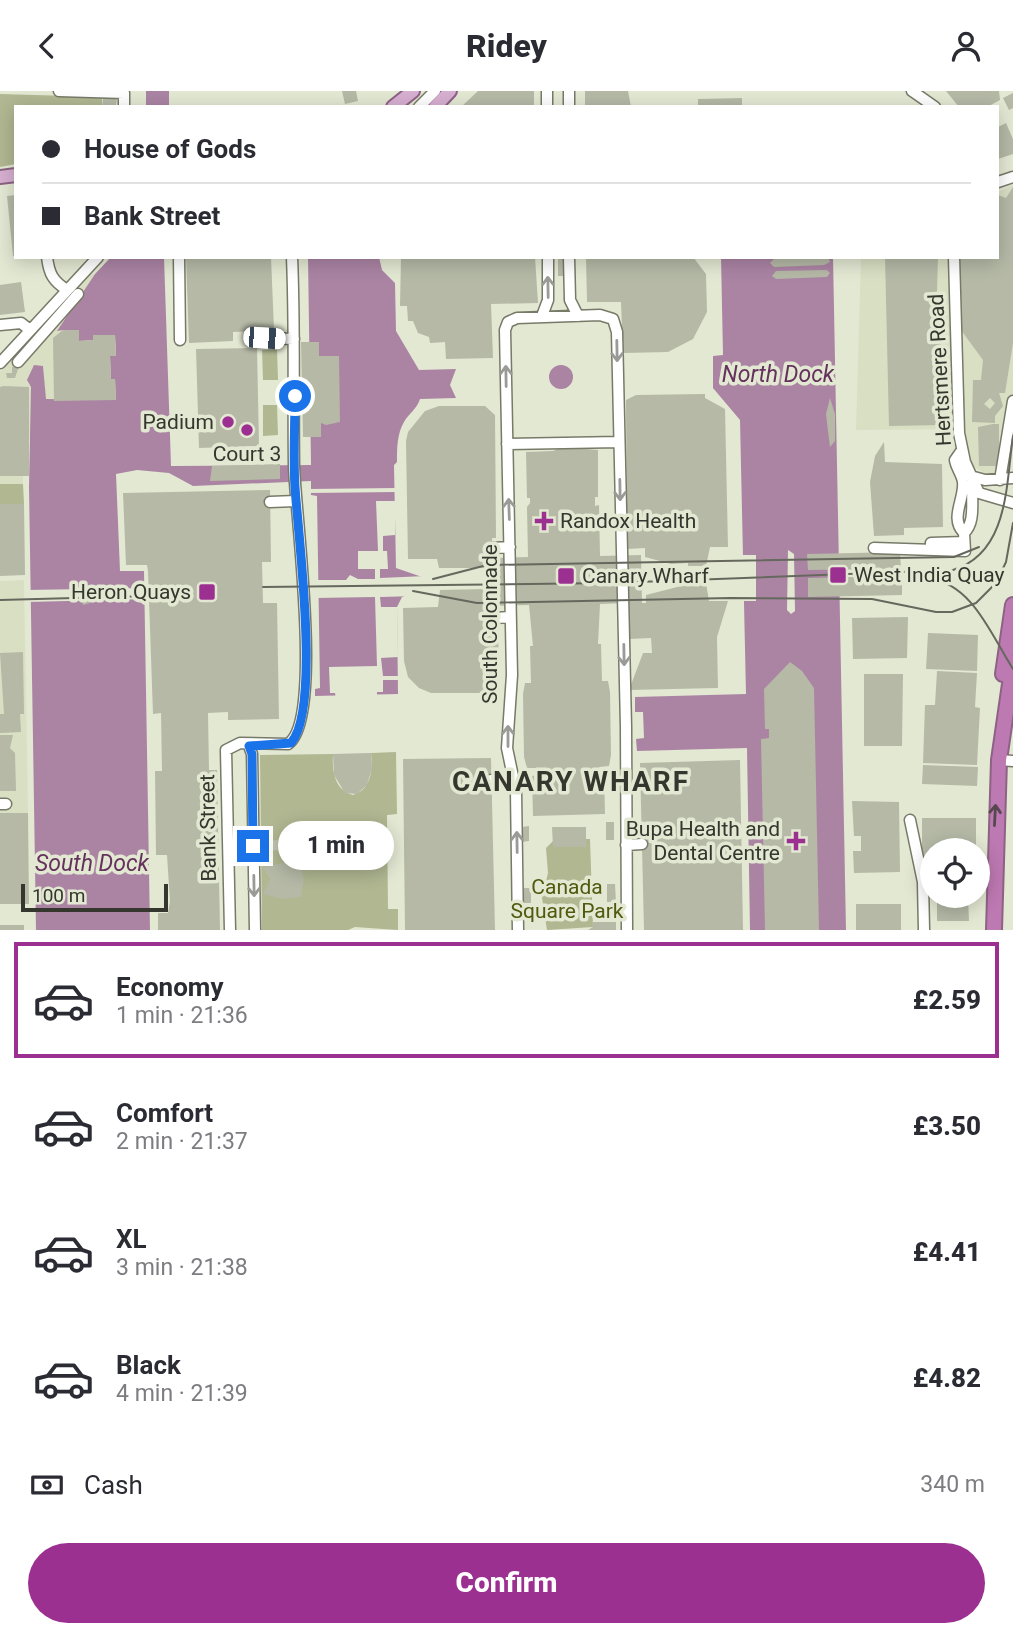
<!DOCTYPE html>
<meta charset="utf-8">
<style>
body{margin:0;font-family:Roboto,sans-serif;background:#f7f7f7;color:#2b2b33;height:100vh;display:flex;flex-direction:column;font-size:26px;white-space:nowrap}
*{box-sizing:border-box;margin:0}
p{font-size:23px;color:#7c7c81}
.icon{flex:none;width:38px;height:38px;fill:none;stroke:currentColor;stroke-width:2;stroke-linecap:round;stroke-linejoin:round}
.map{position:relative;height:839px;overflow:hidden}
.side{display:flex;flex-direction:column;background:#fff;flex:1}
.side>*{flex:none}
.hud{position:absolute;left:14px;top:14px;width:985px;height:154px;border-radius:0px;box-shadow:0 4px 18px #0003;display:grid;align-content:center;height:154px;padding:0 28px;background:#fff}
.tools{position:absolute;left:920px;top:747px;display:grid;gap:14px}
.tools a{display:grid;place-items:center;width:70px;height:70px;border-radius:50%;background:#fff;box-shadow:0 4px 18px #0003;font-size:35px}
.scale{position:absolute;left:21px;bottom:18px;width:147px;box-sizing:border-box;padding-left:7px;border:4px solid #35362e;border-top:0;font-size:19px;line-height:24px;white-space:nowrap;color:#35362e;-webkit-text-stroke:5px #e3e8d3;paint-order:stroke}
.end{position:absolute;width:32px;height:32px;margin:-16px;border:9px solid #1a73e8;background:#fff;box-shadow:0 0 0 4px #fff}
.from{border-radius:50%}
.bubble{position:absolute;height:49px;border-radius:24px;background:#fff;box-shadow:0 4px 18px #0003;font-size:23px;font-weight:800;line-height:49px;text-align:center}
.car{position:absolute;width:21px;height:42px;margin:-21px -10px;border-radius:9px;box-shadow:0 0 5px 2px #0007;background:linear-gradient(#fff 24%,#345 0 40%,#fff 0 76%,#345 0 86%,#fff 0)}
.hud b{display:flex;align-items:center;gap:24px;height:66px;font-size:26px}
.hud b+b{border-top:2px solid #e1e1e2}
.hud i{width:18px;height:18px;background:#2b2b33}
ul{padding:12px 0 0;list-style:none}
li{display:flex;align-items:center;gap:21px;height:116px;margin:0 14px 10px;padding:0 14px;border:4px solid transparent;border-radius:0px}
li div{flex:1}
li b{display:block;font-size:26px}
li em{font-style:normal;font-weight:800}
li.selected{border-color:#9c3090}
li>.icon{width:63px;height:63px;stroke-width:1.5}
.pay{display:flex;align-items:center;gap:18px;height:77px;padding:0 28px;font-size:26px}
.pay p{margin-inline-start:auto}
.button{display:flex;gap:14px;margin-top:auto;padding:14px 28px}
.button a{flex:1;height:80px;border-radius:42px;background:#9c3090;color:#fff;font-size:28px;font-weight:800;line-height:80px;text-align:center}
header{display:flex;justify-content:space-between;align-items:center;height:91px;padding:0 28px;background:#fff;font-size:32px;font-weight:800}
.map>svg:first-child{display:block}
.built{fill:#d9dfc3}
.green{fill:#b0b791}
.water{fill:#ab84a4}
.pier{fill:#e3e8d3}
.building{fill:#b5b9a6;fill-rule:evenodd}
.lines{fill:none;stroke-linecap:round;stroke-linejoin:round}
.minor-tunnel{stroke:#c0c4b2;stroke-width:10;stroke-dasharray:10 5;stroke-linecap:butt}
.minor-casing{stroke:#777a68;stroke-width:13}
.major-casing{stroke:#8d6284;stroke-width:16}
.highway-casing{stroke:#8d6284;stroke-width:18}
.minor{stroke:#fff;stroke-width:10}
.major{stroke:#d7afd1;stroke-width:12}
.highway{stroke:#bd79b2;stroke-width:14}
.tram{stroke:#66685d;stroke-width:2}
.oneway{stroke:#9a9a96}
.oneway2{stroke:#57474f}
.route{stroke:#1a73e8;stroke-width:9}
.poi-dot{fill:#9c3090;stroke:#e3e8d3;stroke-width:2.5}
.labels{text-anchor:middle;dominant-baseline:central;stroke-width:7;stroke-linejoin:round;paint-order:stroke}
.street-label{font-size:21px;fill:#35362e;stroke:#e3e8d3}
.poi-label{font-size:21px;fill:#35362e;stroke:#e3e8d3;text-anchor:end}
.park-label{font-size:21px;fill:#50590e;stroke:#e3e8d3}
.water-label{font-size:23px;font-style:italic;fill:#65325d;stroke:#e3e8d3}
.district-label{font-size:28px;font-weight:bold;letter-spacing:2px;fill:#35362e;stroke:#e3e8d3}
</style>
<header><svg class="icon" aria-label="back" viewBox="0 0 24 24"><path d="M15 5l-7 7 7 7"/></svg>Ridey<svg class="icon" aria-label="person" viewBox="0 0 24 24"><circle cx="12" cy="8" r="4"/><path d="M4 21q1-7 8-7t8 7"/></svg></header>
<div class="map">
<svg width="1013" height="839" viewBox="0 0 1013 839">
<rect width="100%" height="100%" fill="#e3e8d3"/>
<path class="built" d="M1013,94V320L1003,384H987L973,375L964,338L856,339L861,166H998V101Z
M95,183L58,240L115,244L116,309L45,308L43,275L28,292L31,295L32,348H29V385H23V393H0V281L89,184Z
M24,489L28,722H0V490Z"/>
<path class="green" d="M0,3L102,6V16H16V73L0,76Z
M277,258L278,289H263L262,259Z
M263,314H277L278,344L263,345Z
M0,393H23L24,413H0Z
M396,661L397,723L387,724L388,818H398V839L355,836L348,839H262L260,664L333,663C332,679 334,699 353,704C371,699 373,679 371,662Z
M586,748H590L593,836L547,839L542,807L548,782L546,757L553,750V756H586Z"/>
<path class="water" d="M146,0H169V16H146Z
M111,166H164L171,375L311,374L308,166H379L382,179L395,192L396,240L419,279L456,278L450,294L456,307L420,308C417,318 409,322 404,331C397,343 397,357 397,371L394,374L396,477L422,486V499L402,506L397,516L398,603L315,605V598L320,597L317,405L311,404V390L193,395L169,382L137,379L116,383L120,480H144L150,839H36L29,396L31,296L27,289L34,274L43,275L46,308L116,309L115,288H111L110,265H116L115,244H93V249L79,250L64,239L57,240L95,183Z
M721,166H833L846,839H750L747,657L637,660L636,648L644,647L643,621H635V606L746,603L740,329L713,297V265L723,264Z
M549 286a12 12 0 1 1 24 0a12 12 0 1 1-24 0Z"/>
<path class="pier" d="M397,397V401L308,402V398Z
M376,410H395V444L383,445V460H387L388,478H380V487L426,485V500L418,505L380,506L381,516H397L398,566L381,567L383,585H398V589H383V601H377V607L336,608L335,602H330L329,576L377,575L375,506L315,507L314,489H346L350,484L358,488H375V478H358V460H378Z
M788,459L794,463L795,520L791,523L787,519Z
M740,464H756V510H740Z
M148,497V508L27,511L26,499Z"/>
<path class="building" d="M342,0H356L358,10L345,13Z
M478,0H534V16H461Z
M585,0H628L631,16H585Z
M946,0H999L1000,9L987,16H959Z
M1013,2V17L1009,19L1003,7Z
M117,6L116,16H102L103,7Z
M742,7V16H698V8Z
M1006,32L1013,48V63L998,68V36Z
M1013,96V252L1005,302H999L1003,315L995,325V332L972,331L973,289H981L983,269L961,239L960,166H998V104L1006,107ZM990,307L995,312L990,318L984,313Z
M16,104V165H13L7,105Z
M186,166H271L274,239L233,241V250L189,252Z
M401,166H535L538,212L491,213L493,267L446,268L445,251L430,252L429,246L418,242L413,230H408L407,215H400Z
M558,166H565V185H558Z
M586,166H693L706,183L707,221L693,248L668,261L623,262L621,211H587Z
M828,166L830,171L824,174L774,176L770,172L775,167Z
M885,166H938L936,234H940L942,268L941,334L889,335Z
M827,179L830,182L827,186L776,188L772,185L776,180Z
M21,191L25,221L0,224V194Z
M63,239H79V250L93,249V244H115L116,265H110L111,288H115L116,309L54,310L53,247Z
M301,251H319V265H339L340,331L326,334L321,332V346H303Z
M257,257L259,355L199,357L196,258Z
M19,275L15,287H7L6,282H12V276Z
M3,295L29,296V385H0V296Z
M705,303V307L725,318L728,456H710L706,475H688V472L671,473L645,466V457L627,458L626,309L636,304Z
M830,307L835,323V350L830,356L826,323Z
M439,315H485L495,324L496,447H492V467L528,466L527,416L530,412V407H527L526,361L553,360L562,356L598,359V406H595V415L599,414L600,465L641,464L642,512H646V504L689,493L706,492L709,510H728L717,546L718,597L629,599L643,562H652L651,547L629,548L628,512L600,513L598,553H601L602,590H608L610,601L611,664L609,675L599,676V683H604L605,723L533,725L532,685L537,684V677H527L524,666L523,603L525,592H531L530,555H533L529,514L494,515V534H498L499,587L484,602H431L419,597L408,586L404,570L403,517L438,516L440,499L487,498V477H439L437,468H408L406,350L408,341L425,320Z
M993,333H999V375H979L978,336Z
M884,351L885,371L942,373L943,436L904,437V444L874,445L870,391L875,365Z
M280,373V388L210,390L212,375Z
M270,399L271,471H262L263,512H277L279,628L228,629V621L208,622L209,679H217L220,839H158V822H168L170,810L167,764H156L155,680H162L161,622L153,623L148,480L147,474H126L123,402Z
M0,413H24L25,484L0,485Z
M900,461L901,478L808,479L807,463Z
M902,485V504L808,506V487Z
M86,494L89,496L90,512L83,514L80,496Z
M908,526L907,567L853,568L852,527Z
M928,542L978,544L977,580L926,578Z
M23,561L24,623H20L21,641L0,642V623H4L0,562Z
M790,571L802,580L814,597L819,839H765L761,648L769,647V638H765L764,598Z
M937,580L977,582L975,616L980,617L977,674L923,672L925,614H935Z
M864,583H903L902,655H864Z
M0,644H13L10,657L15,662L16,700H0Z
M371,662L372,677L367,694L357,703L345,702L334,684L333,663Z
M491,667L495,839H405L403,668Z
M740,669L743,839H644L640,672Z
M923,674L978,676L977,695L922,693Z
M852,710L899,711L900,781L854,782L853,760H861V745H854Z
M0,722H28L29,813H0Z
M922,727H976V760H933V785H922Z
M606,731H614V749H606Z
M529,735V750L522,751V736Z
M552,736H586V756H553Z
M282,772L301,774L304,789L301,806L282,808L263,803L270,788L263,777Z
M607,793H615L616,811H607Z
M524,797H531V812H524Z
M937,805H968L969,830H937Z
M856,813H901V839H856Z
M593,831H616V839H588L593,836Z
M0,834H24V839H0Z"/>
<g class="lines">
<path class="minor-tunnel" d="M253,755L285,754L290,751"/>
<g class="minor-casing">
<path id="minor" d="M59,0L124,2V16
M569,0V16
M912,0L935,16
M419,16L435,0
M547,16V0
M998,91L1013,86
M47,166C49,183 53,190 67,199
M179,166L180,249
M569,166L570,209L578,225
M954,166L959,342L965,371L979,402L1013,412
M542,225L548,209V166
M0,234L21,232L30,239
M264,247L294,248
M18,271L78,203
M0,272L98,166
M507,353L619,351
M962,359L955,369C956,377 962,383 963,391C965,408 949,427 964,442
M974,386L985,389L1013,387
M1000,389L1013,310
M270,411L296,410
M931,452L964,451
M492,457L510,456
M874,457L965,460L964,442C977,430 970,407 973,390
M494,527L510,526
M249,655L252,663L255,839
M999,669L1013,670
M491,689L515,688
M0,713H6
M910,729L923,791L924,839
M626,754L642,753
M230,839L226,659L240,652L288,653C324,629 295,420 294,375C293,305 295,236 292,166
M518,839L516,700L507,657L512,584L505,239L508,231L517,227L600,224L613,228L617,241L626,636L627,839"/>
</g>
<g class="major-casing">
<path id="major" d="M393,16L413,0
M435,16L450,0
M0,86L16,84"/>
</g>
<g class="highway-casing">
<path id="highway" d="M1003,583L1013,514
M994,839L999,669L1013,572"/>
</g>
<use href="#minor" class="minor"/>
<use href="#major" class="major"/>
<use href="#highway" class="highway"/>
<path class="tram" d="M928,487C973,493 991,544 1013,578
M433,488L487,474L954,466L979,456
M263,496L611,492L953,479C1009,462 1006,393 1013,345
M413,500L477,512L731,507L872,508L936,521H952L976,512L996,492L1006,471L1013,432
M0,509L149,505"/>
</g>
<defs><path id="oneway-shaft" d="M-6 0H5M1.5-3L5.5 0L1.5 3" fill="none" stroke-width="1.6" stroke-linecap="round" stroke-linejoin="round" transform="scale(1.75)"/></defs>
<g class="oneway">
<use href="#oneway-shaft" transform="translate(548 196) rotate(-91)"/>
<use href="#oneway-shaft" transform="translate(617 260) rotate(89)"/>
<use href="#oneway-shaft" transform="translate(506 285) rotate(-91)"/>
<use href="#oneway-shaft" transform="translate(620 399) rotate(89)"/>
<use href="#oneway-shaft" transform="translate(509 418) rotate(-92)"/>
<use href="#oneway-shaft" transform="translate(624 564) rotate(89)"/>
<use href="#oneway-shaft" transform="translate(508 645) rotate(-90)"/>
<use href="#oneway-shaft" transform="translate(517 751) rotate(-91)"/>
<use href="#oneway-shaft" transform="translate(254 795) rotate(89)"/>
</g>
<use class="oneway2" href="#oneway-shaft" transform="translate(995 724) rotate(-87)"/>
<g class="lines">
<path class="route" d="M253,755L252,663L249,655L291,652C321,618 298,444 295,396C293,366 295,335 295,305"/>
</g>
<g class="poi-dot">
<circle cx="228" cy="331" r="7"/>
<circle cx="247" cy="339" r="7"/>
<path d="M540.5 419.5h7v7h7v7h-7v7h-7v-7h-7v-7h7z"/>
<rect x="829" y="475" width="18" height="18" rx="3.5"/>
<rect x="557" y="476" width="18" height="18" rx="3.5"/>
<rect x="198" y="492" width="18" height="18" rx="3.5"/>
<path d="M792.5 739.5h7v7h7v7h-7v7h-7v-7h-7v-7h7z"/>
</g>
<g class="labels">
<g class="street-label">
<text transform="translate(940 279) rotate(-93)">Hertsmere Road</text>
<text transform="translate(490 533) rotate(-90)">South Colonnade</text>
<text transform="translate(208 737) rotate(-91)">Bank Street</text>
</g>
<g class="poi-label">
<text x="214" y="331">Padium</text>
<text x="247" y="363" text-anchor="middle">Court 3</text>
<text x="560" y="430" text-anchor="start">Randox Health</text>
<text x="854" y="484" text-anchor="start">West India Quay</text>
<text x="582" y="485" text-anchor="start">Canary Wharf</text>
<text x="191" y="501">Heron Quays</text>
<text x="780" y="738">Bupa Health and<tspan x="780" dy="24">Dental Centre</tspan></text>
</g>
<g class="park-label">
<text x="567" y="796">Canada<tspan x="567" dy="24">Square Park</tspan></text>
</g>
<g class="water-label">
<text x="778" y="283">North Dock</text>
<text x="92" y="772">South Dock</text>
</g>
<g class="district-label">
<text x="571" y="690">CANARY WHARF</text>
</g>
</g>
</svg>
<div class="tools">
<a><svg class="icon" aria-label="locate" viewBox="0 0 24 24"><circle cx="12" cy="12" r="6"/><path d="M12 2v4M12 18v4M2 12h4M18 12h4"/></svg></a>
</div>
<div class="scale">100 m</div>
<i class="end from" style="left:295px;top:305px"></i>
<i class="end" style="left:253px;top:755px"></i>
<div class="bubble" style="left:278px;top:730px;width:116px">1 min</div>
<i class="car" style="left:264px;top:247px;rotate:94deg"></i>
<div class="hud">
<b><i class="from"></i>House of Gods</b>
<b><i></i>Bank Street</b>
</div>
</div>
<section class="side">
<ul>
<li class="selected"><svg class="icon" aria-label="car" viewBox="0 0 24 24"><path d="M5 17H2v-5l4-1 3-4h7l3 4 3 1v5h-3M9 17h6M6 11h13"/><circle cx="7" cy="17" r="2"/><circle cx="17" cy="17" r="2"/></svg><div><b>Economy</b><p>1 min · 21:36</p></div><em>£2.59</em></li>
<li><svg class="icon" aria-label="car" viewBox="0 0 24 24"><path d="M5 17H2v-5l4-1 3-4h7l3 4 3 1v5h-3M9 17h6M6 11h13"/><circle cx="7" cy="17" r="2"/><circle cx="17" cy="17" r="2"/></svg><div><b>Comfort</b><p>2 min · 21:37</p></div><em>£3.50</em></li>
<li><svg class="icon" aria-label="car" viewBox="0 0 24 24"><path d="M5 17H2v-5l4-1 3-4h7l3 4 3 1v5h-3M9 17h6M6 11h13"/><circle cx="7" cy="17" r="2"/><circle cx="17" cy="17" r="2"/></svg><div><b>XL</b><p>3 min · 21:38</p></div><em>£4.41</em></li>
<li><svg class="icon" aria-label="car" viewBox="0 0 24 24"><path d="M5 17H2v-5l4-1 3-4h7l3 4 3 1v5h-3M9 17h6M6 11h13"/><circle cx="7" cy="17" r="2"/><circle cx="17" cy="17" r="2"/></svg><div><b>Black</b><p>4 min · 21:39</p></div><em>£4.82</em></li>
</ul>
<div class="pay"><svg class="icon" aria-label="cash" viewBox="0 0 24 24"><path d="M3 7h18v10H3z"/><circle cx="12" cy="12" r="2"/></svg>Cash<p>340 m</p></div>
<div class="button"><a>Confirm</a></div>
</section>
